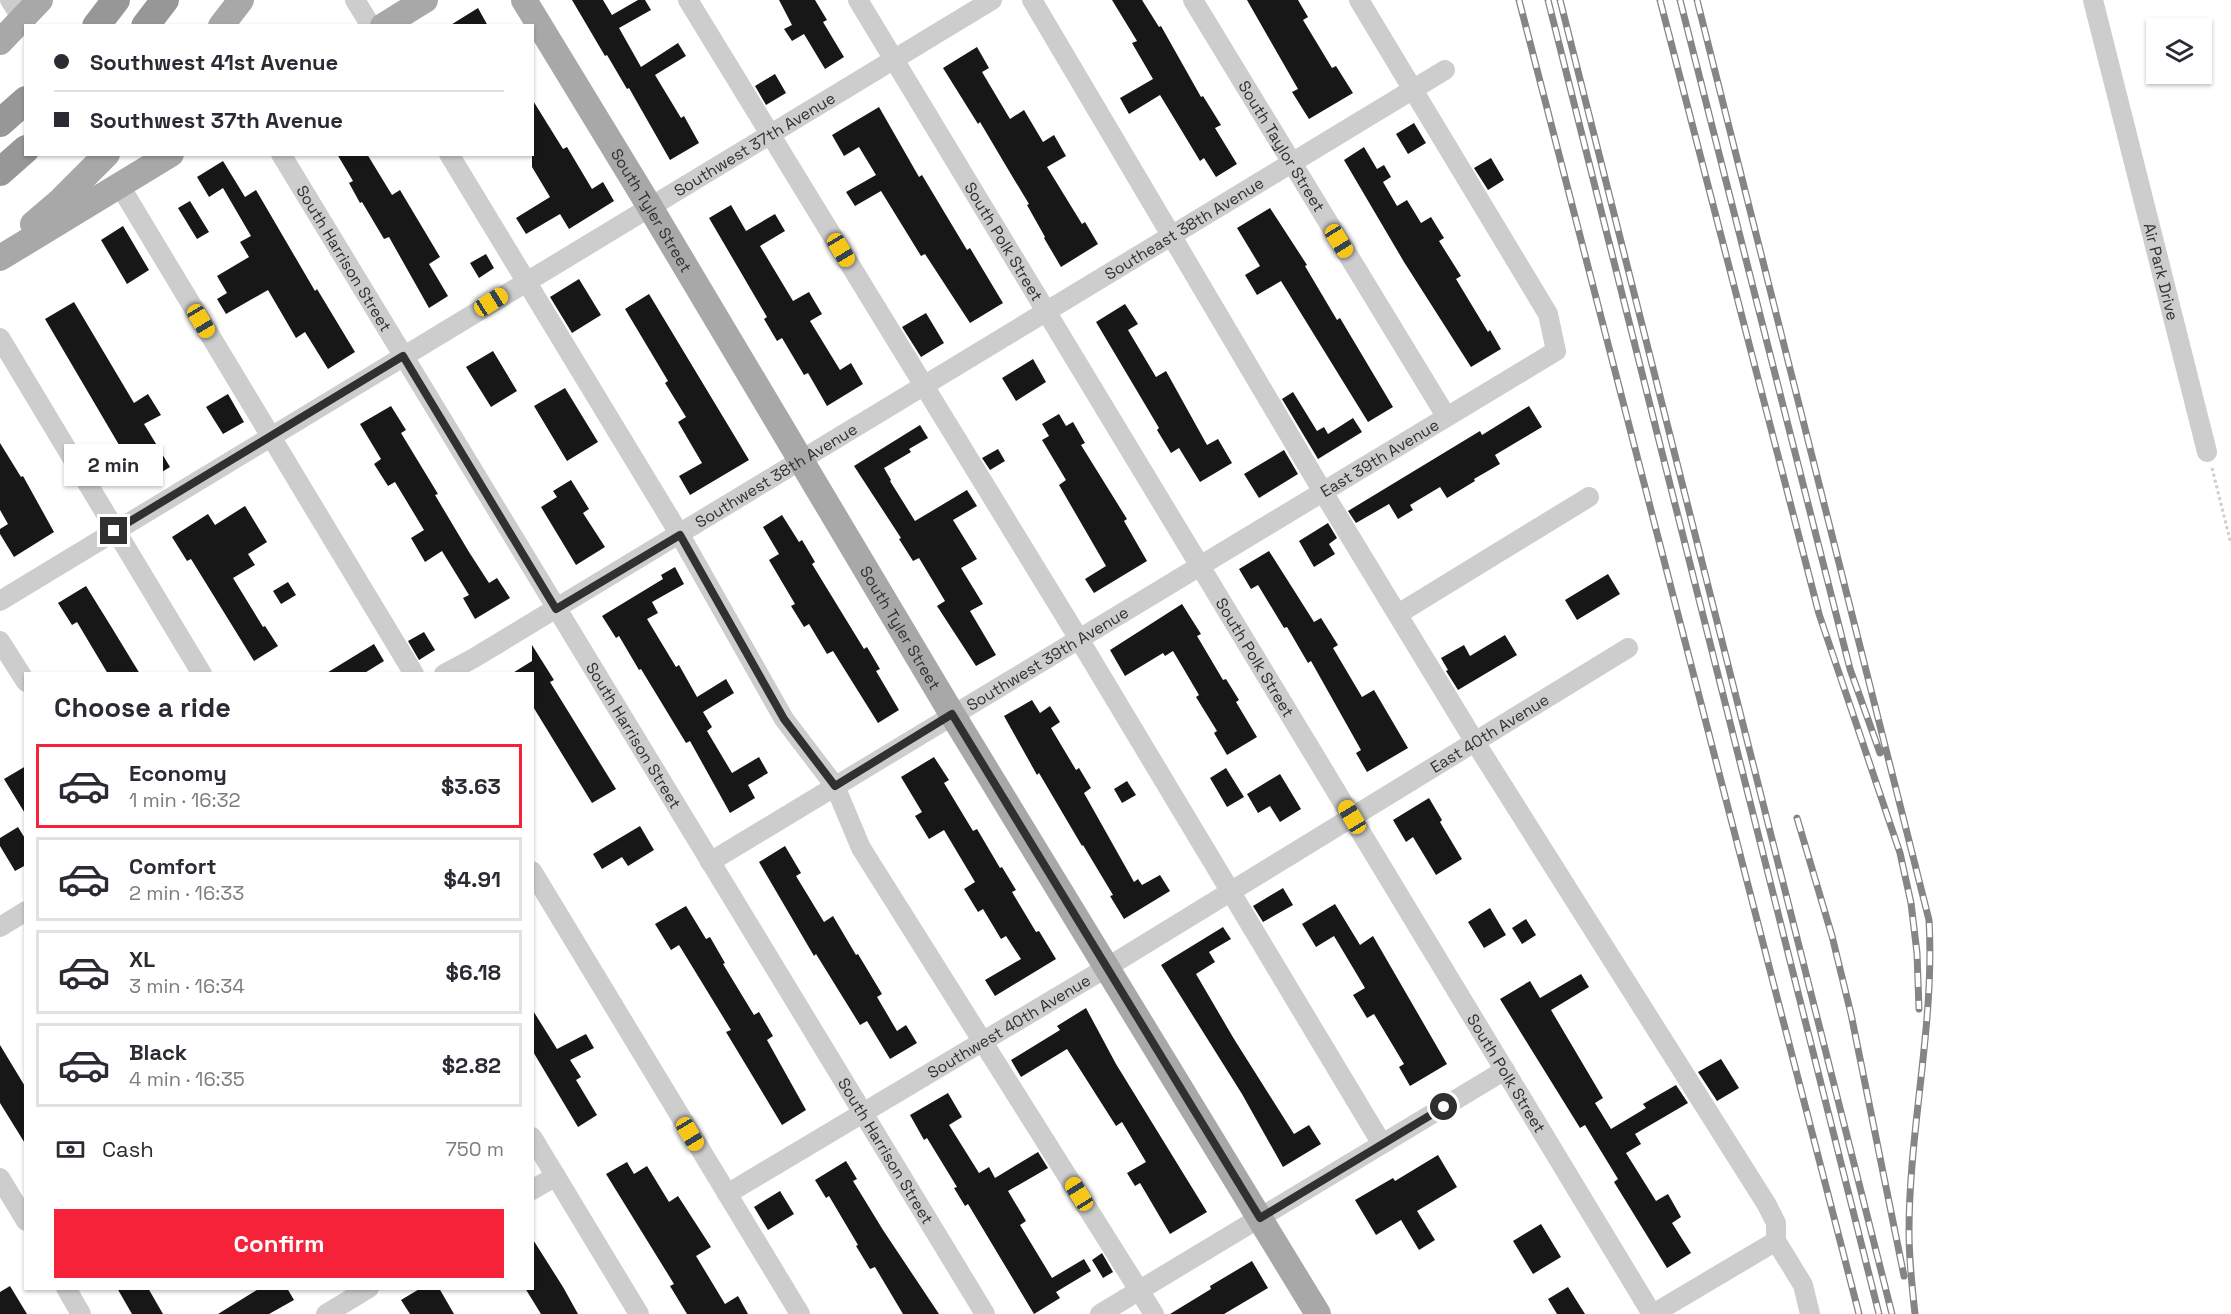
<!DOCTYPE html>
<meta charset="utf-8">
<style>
body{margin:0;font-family:"Space Grotesk",sans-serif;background:#f2f2f3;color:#2b2b33;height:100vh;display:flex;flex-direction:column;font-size:22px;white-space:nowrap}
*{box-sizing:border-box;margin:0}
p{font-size:20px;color:#7c7c81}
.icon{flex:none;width:33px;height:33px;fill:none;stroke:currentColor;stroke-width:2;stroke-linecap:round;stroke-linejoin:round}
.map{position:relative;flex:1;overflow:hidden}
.drawer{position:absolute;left:24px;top:672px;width:510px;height:618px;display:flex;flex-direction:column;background:#fff;border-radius:0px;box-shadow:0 2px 4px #0004}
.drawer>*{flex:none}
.hud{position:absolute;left:24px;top:24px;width:510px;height:132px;border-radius:0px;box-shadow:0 2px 4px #0004;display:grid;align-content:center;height:132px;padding:0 30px;background:#fff}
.fabs{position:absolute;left:2146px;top:18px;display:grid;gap:12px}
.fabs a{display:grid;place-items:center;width:66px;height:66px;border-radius:0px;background:#fff;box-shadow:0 2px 4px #0004;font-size:30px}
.end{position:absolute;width:27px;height:27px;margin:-14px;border:8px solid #303030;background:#fff;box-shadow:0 0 0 3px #fff}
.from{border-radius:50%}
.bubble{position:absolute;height:42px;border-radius:0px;background:#fff;box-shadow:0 2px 4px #0004;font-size:20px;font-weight:700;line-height:42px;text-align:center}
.car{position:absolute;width:18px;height:36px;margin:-18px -9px;border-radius:8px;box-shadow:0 0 4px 2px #0007;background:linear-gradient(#f5c518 24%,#345 0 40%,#f5c518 0 76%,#345 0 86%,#f5c518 0)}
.hud b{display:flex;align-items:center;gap:21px;height:57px;font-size:22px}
.hud b+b{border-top:2px solid #e1e1e2}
.hud i{width:15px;height:15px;background:#2b2b33}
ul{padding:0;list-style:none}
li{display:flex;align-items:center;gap:18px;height:84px;margin:0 12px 9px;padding:0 18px;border:3px solid #e1e1e2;border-radius:0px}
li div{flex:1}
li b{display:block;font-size:22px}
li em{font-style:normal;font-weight:700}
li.active{border-color:#f6223a}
li>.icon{width:54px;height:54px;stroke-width:1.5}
h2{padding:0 30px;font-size:27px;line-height:72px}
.pay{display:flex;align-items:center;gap:15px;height:66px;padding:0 30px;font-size:22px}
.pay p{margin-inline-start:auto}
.action{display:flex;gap:12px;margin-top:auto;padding:12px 30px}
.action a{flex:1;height:69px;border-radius:0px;background:#f6223a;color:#fff;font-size:24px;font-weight:700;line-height:69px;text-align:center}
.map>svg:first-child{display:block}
.building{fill:#171717}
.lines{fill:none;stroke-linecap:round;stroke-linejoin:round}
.path{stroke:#cdcdcd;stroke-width:3;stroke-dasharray:3 3;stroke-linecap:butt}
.minor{stroke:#cdcdcd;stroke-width:20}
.major{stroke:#a8a8a8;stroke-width:26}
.highway{stroke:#979797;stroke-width:28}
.rail-casing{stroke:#858585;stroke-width:7}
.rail{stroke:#fff;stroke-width:4.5;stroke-dasharray:14;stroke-linecap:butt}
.route{stroke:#303030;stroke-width:8}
.labels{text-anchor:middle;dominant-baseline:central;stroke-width:6;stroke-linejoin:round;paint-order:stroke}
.street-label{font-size:16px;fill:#303030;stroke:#fff}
</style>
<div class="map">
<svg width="2231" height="1314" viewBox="0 0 2231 1314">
<rect width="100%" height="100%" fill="#fff"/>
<path class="building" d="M572,0H603L612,15L638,0H645L651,10L619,28L641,67L678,43L686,56L655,75L681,118L684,116L699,143L670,160L629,88L627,89L607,55L605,56Z
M779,0H815L827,20L823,22L844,57L825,69L804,34L792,41L784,29L792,25Z
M1112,0H1142L1159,27L1161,26L1201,97L1203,96L1221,125L1215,128L1237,164L1216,177L1204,158L1200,161L1160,95L1129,114L1120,98L1153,79L1132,43L1137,41Z
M1247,0H1298L1308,17L1303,20L1332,68L1336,66L1353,93L1309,119L1292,92L1298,89Z
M478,8L488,26H449Z
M977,47L989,68L982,72L1010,119L1024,110L1043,142L1054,135L1066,156L1047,167L1082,224L1085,222L1098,244L1061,267L1044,238L1045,237L1027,205L1029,204L1012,176L980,122L978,124L943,68Z
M775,74L786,93L766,105L755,86Z
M532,99L563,149L567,147L592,189L603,182L614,201L569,229L560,214L526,234L516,218L550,197L532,167Z
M879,107L919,177L922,175L967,250L970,248L1003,303L970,323L925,254L921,256L881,191L855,206L846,192L876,175L859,147L844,156L832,135Z
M1414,123L1426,143L1408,154L1396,134Z
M1364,147L1377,169L1384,165L1391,177L1383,182L1397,206L1407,200L1421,223L1431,217L1444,238L1439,241L1461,276L1456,279L1488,332L1490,330L1501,349L1471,367L1404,262L1344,160Z
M337,154H367L392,195L400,190L440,257L429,264L448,296L429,308L389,237L384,239L362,202L360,203L349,183L353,181Z
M1491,158L1504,180L1488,190L1474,168Z
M223,161L245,197L256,190L315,291L317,289L355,352L328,369L305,332L296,338L268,290L226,314L217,299L227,293L217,276L249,257L240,242L251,236L223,188L209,197L197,177Z
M190,201L209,232L197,239L178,208Z
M731,205L746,231L775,214L785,231L760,246L793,301L809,292L822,314L810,321L840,370L851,363L863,384L827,406L808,373L804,375L782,338L777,341L764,319L767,317L709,218Z
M1270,208L1307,265L1305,266L1337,320L1340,318L1393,407L1368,422L1281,281L1257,295L1245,275L1260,266L1237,228Z
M123,226L149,270L127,284L101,240Z
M486,254L494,268L479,278L470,263Z
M579,279L601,315L572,333L550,297Z
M649,294L749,460L690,495L679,476L702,463L678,422L686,417L665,383L668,381L625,309Z
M74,302L134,403L148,394L161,415L144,424L170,467L142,484L45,319Z
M1125,304L1138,324L1128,330L1156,377L1166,371L1207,445L1218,439L1232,463L1200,482L1179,448L1171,453L1157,430L1159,428L1096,322Z
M926,313L944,343L921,357L902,327Z
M493,351L517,391L491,407L466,367Z
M1033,359L1046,382L1016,401L1002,378Z
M565,388L598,442L567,461L534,406Z
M1293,392L1317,431L1324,427L1328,434L1353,418L1362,432L1318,459L1282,399Z
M228,394L244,422L223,434L206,407Z
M391,406L406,430L401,433L438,494L435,495L469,552L489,583L497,578L510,598L475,619L463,598L469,595L442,551L425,562L411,538L424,530L395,482L388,486L374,464L381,459L360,424Z
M1529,406L1542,427L1495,455L1500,464L1474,479L1475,481L1447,498L1440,487L1410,505L1413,510L1398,519L1389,504L1356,523L1348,511L1480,431L1482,435Z
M1059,414L1066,426L1073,422L1085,443L1081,445L1127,519L1124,521L1147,561L1094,593L1085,579L1106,566L1059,485L1066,480L1042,440L1049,436L1042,424Z
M920,425L928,438L909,449L911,452L884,468L891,480L890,481L915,521L967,490L977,506L953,520L977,559L961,568L983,604L970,611L996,655L976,666L937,606L945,601L919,558L913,561L899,539L901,538L854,466Z
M0,443L21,477L23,476L54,532L14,557L0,534V529L8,524L0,510Z
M998,449L1005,461L990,470L982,458Z
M1284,450L1298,474L1259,498L1244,474Z
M571,480L589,509L583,513L605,547L576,565L541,507L557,497L553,491Z
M245,506L267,542L248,554L255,565L233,578L263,627L265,626L278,646L254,661L191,559L187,561L172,537L208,514L215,525Z
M782,515L799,542L802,540L815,562L812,564L864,649L867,647L880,669L876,671L899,710L878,723L833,651L827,654L809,624L804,627L791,606L795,604L769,560L779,554L763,527Z
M1328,523L1337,538L1329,544L1335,554L1314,567L1299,541Z
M1269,551L1314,622L1321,618L1338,645L1333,648L1362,697L1374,690L1408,748L1367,772L1356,753L1361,750L1311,661L1308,663L1287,627L1284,628L1258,585L1251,589L1239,569Z
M675,567L684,584L652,602L658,613L647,619L676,667L679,665L697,697L726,679L734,693L703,712L712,727L707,731L732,773L759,757L768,773L748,785L755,798L730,813L690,741L686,743L641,669L639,670L619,636L616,638L602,616L663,579L661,575Z
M1608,574L1620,594L1577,620L1565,600Z
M288,582L296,595L281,604L273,591Z
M86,586L112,628L140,674H108L77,622L72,625L58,603Z
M1182,604L1201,634L1197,636L1223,680L1226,679L1239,700L1236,702L1257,737L1227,755L1214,733L1217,731L1196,697L1199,695L1173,651L1165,656L1163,653L1125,676L1110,650Z
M424,632L435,650L419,660L408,641Z
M1505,635L1517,655L1458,690L1446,671L1448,670L1441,658L1464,645L1470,656Z
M374,644L384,661L363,674H325Z
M532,645L554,680L550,682L616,789L592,803L532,705V674H511L532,661Z
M1032,700L1040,713L1050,706L1060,722L1051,728L1076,770L1079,768L1091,788L1084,793L1134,882L1138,879L1142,885L1160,875L1170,891L1124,919L1110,896L1113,895L1083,845L1082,846L1039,773L1037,775L1004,716Z
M934,757L949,780L944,783L973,831L977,829L1000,868L1002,867L1016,890L1012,892L1036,932L1039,931L1056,959L995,996L985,980L1021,959L1006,936L1001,939L983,909L978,912L964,889L975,882L944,830L929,839L915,816L922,812L901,777Z
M26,766V815L4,779Z
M1226,768L1244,797L1227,807L1210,778Z
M1280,774L1301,809L1280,822L1270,806L1258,813L1247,794Z
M1127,781L1136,795L1122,803L1114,789Z
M1429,798L1442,820L1440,822L1462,859L1436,875L1413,837L1406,842L1393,820Z
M640,826L654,850L628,866L622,857L602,869L593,854Z
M18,827L26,840V865L15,871L0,846V838Z
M785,846L801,873L796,876L824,922L833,916L856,955L858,954L882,994L877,997L897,1031L906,1025L917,1043L890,1059L867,1021L860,1025L816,954L814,956L759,862Z
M1283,888L1293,905L1263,922L1253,906Z
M1335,904L1360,945L1373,936L1447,1064L1410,1086L1399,1067L1404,1064L1374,1014L1367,1018L1353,995L1365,988L1334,936L1316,947L1302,924Z
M686,906L706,939L710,937L725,963L723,964L754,1015L759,1012L773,1036L767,1040L806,1110L782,1125L726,1032L731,1030L679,945L671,950L655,924Z
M1490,908L1506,935L1484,948L1468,922Z
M1526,919L1536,935L1522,944L1512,928Z
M1223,927L1231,939L1209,952L1215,962L1196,974L1234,1039L1294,1134L1309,1125L1321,1144L1283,1167L1242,1094L1161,965Z
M1581,974L1589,987L1551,1010L1603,1098L1595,1103L1611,1129L1646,1108L1643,1104L1676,1085L1688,1103L1635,1134L1641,1144L1626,1153L1656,1201L1668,1194L1681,1217L1672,1223L1691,1253L1667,1268L1614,1182L1618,1179L1585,1125L1580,1128L1500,999L1530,981L1540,998Z
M1086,1008L1116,1064L1207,1212L1170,1234L1140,1183L1135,1186L1127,1173L1146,1162L1122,1122L1116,1126L1067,1049L1021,1077L1011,1060L1060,1030L1057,1026Z
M532,1009L557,1049L586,1034L594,1048L570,1060L581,1077L576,1080L597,1115L578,1127L532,1050Z
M0,1045L26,1088V1145L0,1103Z
M1721,1059L1739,1088L1717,1101L1698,1072Z
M948,1093L962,1117L949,1125L979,1173L989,1167L995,1178L1038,1152L1048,1168L1008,1191L1026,1221L1020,1225L1052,1278L1084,1259L1091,1271L1056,1292L1060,1298L1034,1314L968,1204L965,1206L954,1188L957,1187L927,1138L924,1140L910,1115Z
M1438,1155L1457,1187L1417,1211L1435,1240L1419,1250L1401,1220L1376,1235L1355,1200L1393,1178L1395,1181Z
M846,1161L857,1179L853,1181L883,1230L939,1314H903L875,1267L870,1269L856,1246L858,1245L829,1196L826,1198L815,1180Z
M627,1162L634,1174L647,1166L669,1202L678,1196L711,1247L696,1256L725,1304L738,1296L748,1314H687L670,1286L674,1284L606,1174Z
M780,1191L794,1214L768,1230L754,1207Z
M1541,1224L1561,1257L1533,1274L1513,1241Z
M532,1238L563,1287L578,1314H541L525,1288H532Z
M1102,1253L1113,1272L1103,1278L1092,1260Z
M1252,1261L1268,1288L1224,1314H1170L1211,1289L1210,1286Z
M10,1286L27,1314H0V1292Z
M1568,1287L1585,1314H1557L1548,1299Z
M117,1288H148L163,1314H132Z
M260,1288H287L294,1300L269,1314H218Z
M421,1288H439L454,1314H410L401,1300Z"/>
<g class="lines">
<path class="path" d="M2212,468L2231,544"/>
<g class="minor">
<path d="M10,0L22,19"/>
<path d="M355,0L371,26"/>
<path d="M688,0L1079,639L1382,1144"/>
<path id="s1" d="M858,0L1652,1314"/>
<path d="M1032,0L1323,492L1475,742L1767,1205L1776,1223V1241L1803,1285L1810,1314"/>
<path id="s2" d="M1193,0L1446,416"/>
<path id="s3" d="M2093,0L2207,452"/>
<path id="s4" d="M281,154L985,1314"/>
<path d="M449,154L680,535L784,719L835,786L861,848L1154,1314"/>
<path d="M120,186L414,674"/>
<path d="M0,338L202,674"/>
<path id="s5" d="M0,601L992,0"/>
<path d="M1398,614L1589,497"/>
<path d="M0,641L26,682"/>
<path id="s6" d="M444,674L474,658L1445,70"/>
<path id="s7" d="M710,862L1556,351L1548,314L1359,0"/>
<path d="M532,871L800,1314"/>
<path d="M0,927L26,911"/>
<path d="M532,1137L639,1314"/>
<path d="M0,1178L26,1221"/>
<path d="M532,1190L556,1176"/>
<path id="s8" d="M727,1194L1106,968L1628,648"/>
<path d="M66,1288L81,1314"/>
<path d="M326,1314L369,1288"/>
<path d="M1100,1314L1505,1070"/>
<path d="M1653,1314L1776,1241"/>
</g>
<g class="major">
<path id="s9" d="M524,0L650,207L952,714L1318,1314"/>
<path d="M221,26L241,0"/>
<path d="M383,26L425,0"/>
<path d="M0,42L40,0"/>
<path d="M33,224L61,200L107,154"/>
<path d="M0,258L171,154"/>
</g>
<path class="highway" d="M96,26L116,0
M145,26L165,0
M0,123L26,100
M0,172L26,149"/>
<g class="rail-casing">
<path id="rail" d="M1519,0L1859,1314
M1548,0L1879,1314
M1560,0L1892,1314
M1660,0L1819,614L1900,853L1911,903L1917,953L1919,1009
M1680,0L1850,669L1880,753
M1697,0L1929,920C1935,1024 1909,1128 1909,1232C1909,1259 1912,1287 1915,1314
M1797,818L1832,936L1851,1014L1904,1276"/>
</g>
<use href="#rail" class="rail"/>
</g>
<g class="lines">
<path class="route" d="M114,531L403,356L556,609L680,535L784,719L835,786L952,714L1260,1218L1444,1107"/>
</g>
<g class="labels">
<g class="street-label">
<text stroke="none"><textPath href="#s5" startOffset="882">Southwest 37th Avenue</textPath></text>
<text stroke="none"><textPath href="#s2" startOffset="171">South Taylor Street</textPath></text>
<text stroke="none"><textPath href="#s9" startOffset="246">South Tyler Street</textPath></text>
<text stroke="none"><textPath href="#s6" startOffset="864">Southeast 38th Avenue</textPath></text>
<text stroke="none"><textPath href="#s1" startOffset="282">South Polk Street</textPath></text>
<text stroke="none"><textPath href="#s4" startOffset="122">South Harrison Street</textPath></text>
<text stroke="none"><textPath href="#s3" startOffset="280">Air Park Drive</textPath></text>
<text stroke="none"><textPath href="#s7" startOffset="782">East 39th Avenue</textPath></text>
<text stroke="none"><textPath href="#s6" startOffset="387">Southwest 38th Avenue</textPath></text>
<text stroke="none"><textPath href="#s9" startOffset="732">South Tyler Street</textPath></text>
<text stroke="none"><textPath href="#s1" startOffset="768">South Polk Street</textPath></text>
<text stroke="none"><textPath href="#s7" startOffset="394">Southwest 39th Avenue</textPath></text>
<text stroke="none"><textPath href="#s8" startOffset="891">East 40th Avenue</textPath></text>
<text stroke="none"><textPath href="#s4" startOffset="680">South Harrison Street</textPath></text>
<text stroke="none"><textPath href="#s8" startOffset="328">Southwest 40th Avenue</textPath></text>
<text stroke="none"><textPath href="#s1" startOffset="1254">South Polk Street</textPath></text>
<text stroke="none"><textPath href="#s4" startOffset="1166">South Harrison Street</textPath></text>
</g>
</g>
</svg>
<div class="fabs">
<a><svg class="icon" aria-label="layers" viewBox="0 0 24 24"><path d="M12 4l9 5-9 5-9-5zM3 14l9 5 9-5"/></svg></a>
</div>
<i class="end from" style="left:1444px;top:1107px"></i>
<i class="end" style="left:114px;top:531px"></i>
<div class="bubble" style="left:64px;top:444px;width:99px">2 min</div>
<i class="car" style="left:1339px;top:241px;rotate:148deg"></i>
<i class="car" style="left:841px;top:250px;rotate:149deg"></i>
<i class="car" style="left:491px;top:302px;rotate:58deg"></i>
<i class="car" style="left:201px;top:321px;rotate:149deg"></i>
<i class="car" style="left:1352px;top:817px;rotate:329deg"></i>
<i class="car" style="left:690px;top:1134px;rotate:149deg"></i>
<i class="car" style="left:1079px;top:1194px;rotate:328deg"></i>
<div class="hud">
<b><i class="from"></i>Southwest 41st Avenue</b>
<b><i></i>Southwest 37th Avenue</b>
</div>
<section class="drawer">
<h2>Choose a ride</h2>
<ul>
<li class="active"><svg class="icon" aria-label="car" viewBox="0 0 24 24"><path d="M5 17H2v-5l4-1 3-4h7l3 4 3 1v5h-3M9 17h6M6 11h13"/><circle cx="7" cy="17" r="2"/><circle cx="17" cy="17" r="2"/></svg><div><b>Economy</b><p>1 min · 16:32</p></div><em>$3.63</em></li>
<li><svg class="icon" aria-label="car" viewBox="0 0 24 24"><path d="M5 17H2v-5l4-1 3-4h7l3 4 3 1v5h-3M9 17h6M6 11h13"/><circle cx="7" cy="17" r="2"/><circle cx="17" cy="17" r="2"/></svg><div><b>Comfort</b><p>2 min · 16:33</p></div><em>$4.91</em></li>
<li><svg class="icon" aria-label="car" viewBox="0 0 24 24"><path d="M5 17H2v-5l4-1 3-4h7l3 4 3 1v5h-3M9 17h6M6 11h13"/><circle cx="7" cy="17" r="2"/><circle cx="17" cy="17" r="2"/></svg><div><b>XL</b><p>3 min · 16:34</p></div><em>$6.18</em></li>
<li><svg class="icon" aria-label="car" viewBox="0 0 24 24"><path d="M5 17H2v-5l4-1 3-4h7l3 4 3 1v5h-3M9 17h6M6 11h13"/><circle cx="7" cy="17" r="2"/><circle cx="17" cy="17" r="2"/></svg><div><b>Black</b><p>4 min · 16:35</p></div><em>$2.82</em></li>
</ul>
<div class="pay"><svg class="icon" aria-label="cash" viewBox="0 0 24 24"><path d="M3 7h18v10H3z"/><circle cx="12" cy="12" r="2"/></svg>Cash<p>750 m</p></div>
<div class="action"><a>Confirm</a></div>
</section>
</div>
